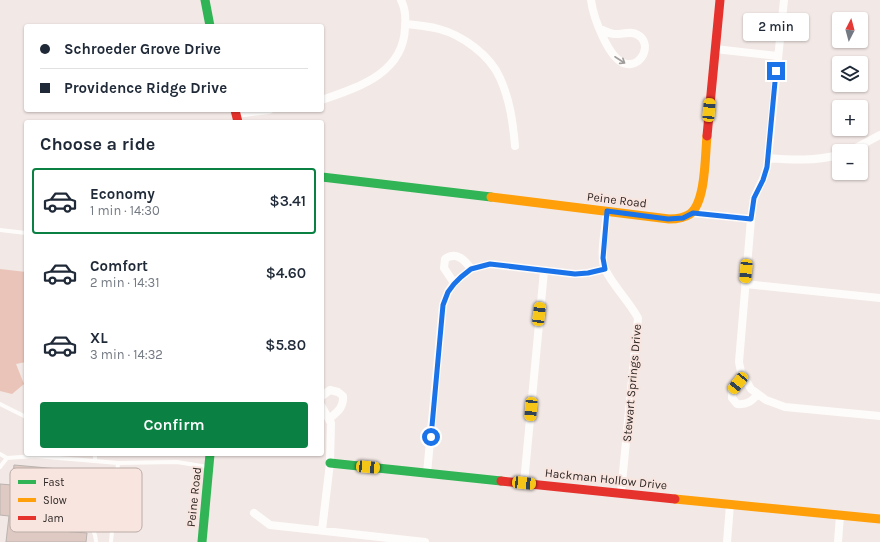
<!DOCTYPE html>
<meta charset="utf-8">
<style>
body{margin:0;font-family:Karla,sans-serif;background:#f2f2f3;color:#1f2937;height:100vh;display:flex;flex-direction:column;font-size:15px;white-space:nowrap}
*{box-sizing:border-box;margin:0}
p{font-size:13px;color:#747a83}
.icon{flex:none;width:22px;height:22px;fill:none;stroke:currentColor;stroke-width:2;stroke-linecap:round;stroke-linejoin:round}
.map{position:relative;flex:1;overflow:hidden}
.side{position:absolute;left:24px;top:120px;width:300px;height:336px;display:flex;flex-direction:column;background:#fff;border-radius:4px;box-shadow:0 1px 3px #0004}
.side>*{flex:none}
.guide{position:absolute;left:24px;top:24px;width:300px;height:88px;border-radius:4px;box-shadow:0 1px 3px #0004;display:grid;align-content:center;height:88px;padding:0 16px;background:#fff}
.needle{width:26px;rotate:6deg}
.tools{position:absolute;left:832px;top:12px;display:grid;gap:8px}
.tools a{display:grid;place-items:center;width:36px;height:36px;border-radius:4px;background:#fff;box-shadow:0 1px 3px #0004;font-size:20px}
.end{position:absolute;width:18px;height:18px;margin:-9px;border:5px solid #1a73e8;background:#fff;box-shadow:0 0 0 2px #fff}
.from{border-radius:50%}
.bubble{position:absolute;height:28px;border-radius:4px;background:#fff;box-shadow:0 1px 3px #0004;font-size:13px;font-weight:600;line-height:28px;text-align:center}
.car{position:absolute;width:12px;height:24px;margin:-12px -6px;border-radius:5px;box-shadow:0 0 3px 1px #0007;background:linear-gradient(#f5c518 24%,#345 0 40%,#f5c518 0 76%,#345 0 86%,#f5c518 0)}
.guide b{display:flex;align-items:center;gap:14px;height:38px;font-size:15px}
.guide b+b{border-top:1px solid #e0e1e3}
.guide i{width:10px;height:10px;background:#1f2937}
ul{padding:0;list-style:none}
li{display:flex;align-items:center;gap:12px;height:66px;margin:0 8px 6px;padding:0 8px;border:2px solid transparent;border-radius:4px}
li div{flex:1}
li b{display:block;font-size:15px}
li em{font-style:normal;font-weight:600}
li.current{border-color:#0b8043}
li>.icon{width:36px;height:36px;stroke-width:1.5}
h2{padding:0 16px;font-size:18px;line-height:48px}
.cta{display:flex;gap:8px;margin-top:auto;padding:8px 16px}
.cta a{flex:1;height:46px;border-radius:4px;background:#0b8043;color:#fff;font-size:16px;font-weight:600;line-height:46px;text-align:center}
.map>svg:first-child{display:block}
.green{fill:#eac4b8}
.building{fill:#dfcac3;stroke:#bab3b0}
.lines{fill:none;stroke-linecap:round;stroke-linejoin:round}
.lane{stroke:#fdfcfb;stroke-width:4}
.street{stroke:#fdfcfb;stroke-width:8}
.fast{stroke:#30b455;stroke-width:9}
.slow{stroke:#ff9f0a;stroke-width:9}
.jam{stroke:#e5322d;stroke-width:9}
.oneway{stroke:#9f9c9a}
.route{stroke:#1a73e8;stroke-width:5}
.labels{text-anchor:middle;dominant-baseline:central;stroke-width:4;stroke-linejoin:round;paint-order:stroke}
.street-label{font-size:12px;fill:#2d2624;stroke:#f8e5df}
.key{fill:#f8e5df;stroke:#bbaca7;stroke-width:1}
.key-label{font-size:11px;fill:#2d2624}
</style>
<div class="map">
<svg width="880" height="542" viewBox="0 0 880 542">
<rect width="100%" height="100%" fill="#f2e8e5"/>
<path class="green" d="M0,269L26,272V362L16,364L24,384L12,394L0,391Z"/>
<path class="building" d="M14,465L70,470L67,501L79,502L78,512L61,511L60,531L87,533L86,542H6L9,516L0,515V484L12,485Z"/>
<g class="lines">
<path class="lane" d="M0,230L26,233
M0,404L26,417
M0,454L7,458L0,467
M7,458L35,456L118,463L177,462L208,467
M95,461V454
M87,506C87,509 87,513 88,516C90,525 96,532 96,542
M111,542L118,463"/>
<path class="street" d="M591,0C593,16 609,62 627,64C643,66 652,43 638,35C630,30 622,35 614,34C608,33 604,31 599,28
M405,24C417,25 428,26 439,29C462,35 490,55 500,78C510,100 513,123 515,146
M715,49L778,56
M322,100C359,87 404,73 405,27C406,17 405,8 401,0
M236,114L269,110
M850,151L880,135
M768,158C793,160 815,161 839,155
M607,211C606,225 599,257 605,269C613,286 629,301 638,318L621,493
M693,213L751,219L739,362L741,372L751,389L766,400L785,407L880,416
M751,219L754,198L763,179L767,167L784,0
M454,283L444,268L445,259C456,251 465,260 471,269
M745,284L880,298
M744,378L732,391V398L737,404C747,405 752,401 758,394
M322,396L330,390L338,392L343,396C344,408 337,412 329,419
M322,407L331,423L330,463L322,530
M427,473L443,305L448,292L454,283L461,277L471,269L490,264L575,274L588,273L605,269
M524,483L544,271
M254,513L270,525L425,542
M727,542L730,505
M838,542L840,515"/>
<path class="fast" d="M205,0L210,26
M322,177L491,197
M330,463L501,481
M202,542L210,454"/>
<path class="slow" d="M491,197L669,219C676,219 684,218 690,214C706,202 705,155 707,136
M675,499L880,519"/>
<path class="jam" d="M235,110L238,122
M707,136L720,0
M501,481L675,499"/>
</g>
<defs><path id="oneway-shaft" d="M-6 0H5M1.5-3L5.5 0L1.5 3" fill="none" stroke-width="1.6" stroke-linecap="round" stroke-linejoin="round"/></defs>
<use class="oneway" href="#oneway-shaft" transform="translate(620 60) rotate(33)"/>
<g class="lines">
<path class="route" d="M431,437L443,305L448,292L454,284L461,277L471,269L490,264L575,274L588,273L605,269L603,258L607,211L668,219L683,218L693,213L751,219L754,198L763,180L767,167L776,71"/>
</g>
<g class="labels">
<g class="street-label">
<text transform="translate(617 200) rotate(7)">Peine Road</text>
<text transform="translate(632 383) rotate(-85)">Stewart Springs Drive</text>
<text transform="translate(606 479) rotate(6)">Hackman Hollow Drive</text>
<text transform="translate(194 497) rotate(-84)">Peine Road</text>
</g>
</g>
<rect x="10" y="468" width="132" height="64" rx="6" class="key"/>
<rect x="18" y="480" width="18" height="4" fill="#30b455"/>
<rect x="18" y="498" width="18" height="4" fill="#ff9f0a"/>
<rect x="18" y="516" width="18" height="4" fill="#e5322d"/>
<g class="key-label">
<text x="43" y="486">Fast</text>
<text x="43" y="504">Slow</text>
<text x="43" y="522">Jam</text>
</g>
</svg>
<div class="tools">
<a><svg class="needle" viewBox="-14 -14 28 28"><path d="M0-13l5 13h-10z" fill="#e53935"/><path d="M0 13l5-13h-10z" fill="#747a83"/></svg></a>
<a><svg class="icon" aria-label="layers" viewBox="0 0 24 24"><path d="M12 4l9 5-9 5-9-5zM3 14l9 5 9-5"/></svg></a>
<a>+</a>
<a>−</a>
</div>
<i class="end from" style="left:431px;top:437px"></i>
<i class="end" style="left:776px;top:71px"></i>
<div class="bubble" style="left:743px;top:13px;width:66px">2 min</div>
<i class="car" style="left:709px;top:110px;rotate:5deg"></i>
<i class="car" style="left:746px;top:271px;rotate:185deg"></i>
<i class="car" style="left:539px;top:314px;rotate:7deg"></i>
<i class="car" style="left:738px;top:383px;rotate:219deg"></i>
<i class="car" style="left:531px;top:409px;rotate:185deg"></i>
<i class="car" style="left:368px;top:467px;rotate:95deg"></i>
<i class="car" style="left:524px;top:483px;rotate:96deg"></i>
<div class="guide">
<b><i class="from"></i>Schroeder Grove Drive</b>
<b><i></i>Providence Ridge Drive</b>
</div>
<section class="side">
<h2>Choose a ride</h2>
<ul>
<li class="current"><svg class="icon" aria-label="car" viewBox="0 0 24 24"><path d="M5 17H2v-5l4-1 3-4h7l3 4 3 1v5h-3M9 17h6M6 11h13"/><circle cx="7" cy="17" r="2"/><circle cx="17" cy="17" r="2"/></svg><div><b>Economy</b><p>1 min · 14:30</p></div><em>$3.41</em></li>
<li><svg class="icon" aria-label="car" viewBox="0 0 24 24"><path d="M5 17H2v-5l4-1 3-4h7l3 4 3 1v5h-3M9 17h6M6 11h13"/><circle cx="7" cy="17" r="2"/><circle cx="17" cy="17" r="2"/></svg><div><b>Comfort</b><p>2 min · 14:31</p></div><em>$4.60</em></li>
<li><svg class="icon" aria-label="car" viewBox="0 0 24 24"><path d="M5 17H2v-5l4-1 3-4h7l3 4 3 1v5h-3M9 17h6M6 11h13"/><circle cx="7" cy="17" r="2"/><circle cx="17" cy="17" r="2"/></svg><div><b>XL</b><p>3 min · 14:32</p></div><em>$5.80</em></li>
</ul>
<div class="cta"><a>Confirm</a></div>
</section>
</div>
